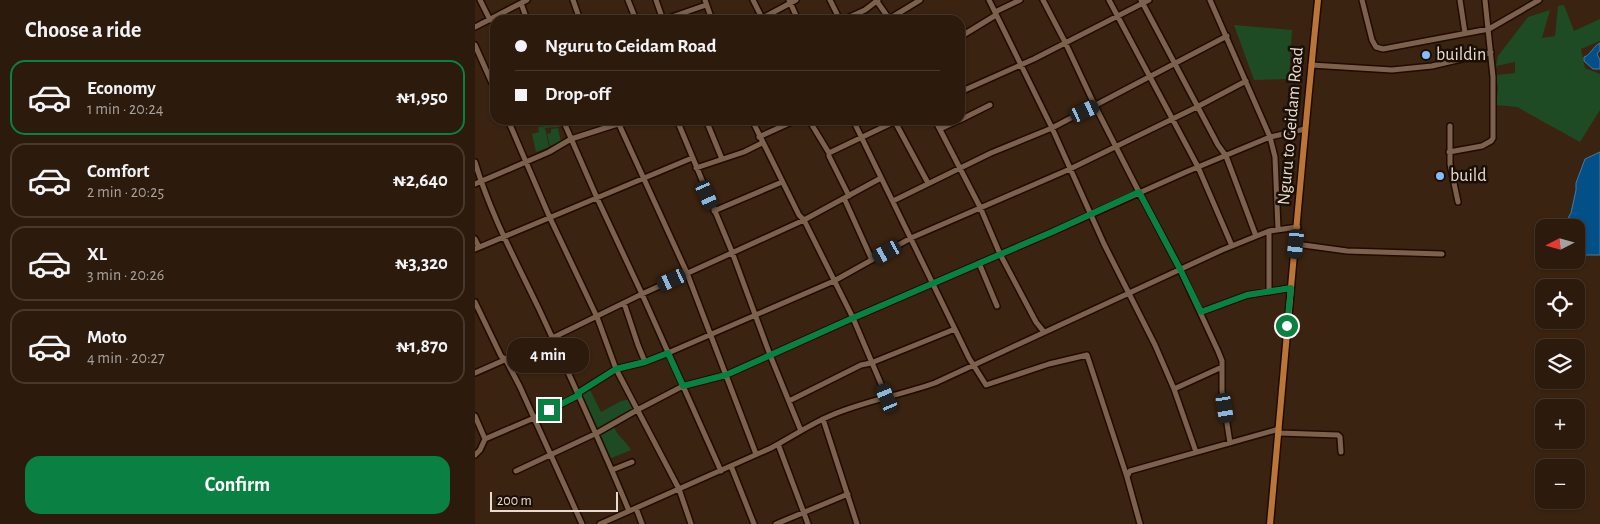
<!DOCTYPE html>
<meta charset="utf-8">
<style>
body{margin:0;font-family:"Alegreya Sans",sans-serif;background:#342315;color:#f1f3f6;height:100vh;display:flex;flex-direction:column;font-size:19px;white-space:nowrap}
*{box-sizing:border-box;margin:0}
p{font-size:16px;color:#a6a19d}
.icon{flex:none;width:28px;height:28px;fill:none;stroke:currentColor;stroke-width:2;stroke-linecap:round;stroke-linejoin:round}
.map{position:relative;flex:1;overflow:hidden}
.side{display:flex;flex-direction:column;background:#2c1a0c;width:475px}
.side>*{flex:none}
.top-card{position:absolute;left:15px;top:15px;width:475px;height:110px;border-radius:15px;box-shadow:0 1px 4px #0004,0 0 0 1px #48382d;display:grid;align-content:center;height:110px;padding:0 25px;background:#2c1a0c}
.needle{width:32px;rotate:264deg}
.controls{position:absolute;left:1060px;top:219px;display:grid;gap:10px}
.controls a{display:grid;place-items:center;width:50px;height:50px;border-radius:10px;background:#2c1a0c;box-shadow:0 1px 4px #0004,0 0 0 1px #48382d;font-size:25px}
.scale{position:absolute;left:15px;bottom:12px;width:128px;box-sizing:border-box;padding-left:5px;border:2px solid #eadacf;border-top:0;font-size:14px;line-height:18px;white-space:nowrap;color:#eadacf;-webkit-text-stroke:4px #190f07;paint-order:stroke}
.end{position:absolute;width:22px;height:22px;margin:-11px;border:6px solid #0b8043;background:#fff;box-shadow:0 0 0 2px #fff}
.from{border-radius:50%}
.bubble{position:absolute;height:35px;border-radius:15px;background:#2c1a0c;box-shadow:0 1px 4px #0004,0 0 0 1px #48382d;font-size:16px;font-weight:700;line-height:35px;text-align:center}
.car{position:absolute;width:15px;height:30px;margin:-15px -8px;border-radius:6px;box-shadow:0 0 4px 1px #0007;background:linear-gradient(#222 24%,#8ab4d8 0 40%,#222 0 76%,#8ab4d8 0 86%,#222 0)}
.top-card b{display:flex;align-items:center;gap:18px;height:48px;font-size:19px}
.top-card b+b{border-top:1px solid #48382d}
.top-card i{width:12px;height:12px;background:#f1f3f6}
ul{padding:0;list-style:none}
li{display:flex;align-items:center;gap:15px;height:75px;margin:0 10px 8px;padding:0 15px;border:2px solid #48382d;border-radius:15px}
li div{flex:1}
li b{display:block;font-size:19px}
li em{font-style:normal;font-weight:700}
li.current{border-color:#0b8043}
li>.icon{width:45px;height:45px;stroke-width:1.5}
h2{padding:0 25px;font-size:22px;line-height:60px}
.primary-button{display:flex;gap:10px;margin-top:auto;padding:10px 25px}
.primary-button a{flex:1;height:58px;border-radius:15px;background:#0b8043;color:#fff;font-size:20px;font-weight:700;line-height:58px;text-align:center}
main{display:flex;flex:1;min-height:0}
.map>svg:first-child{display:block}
.green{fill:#1e4b23}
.water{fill:#035088;stroke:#48799d}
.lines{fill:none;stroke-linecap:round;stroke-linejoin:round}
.minor-casing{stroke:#200b00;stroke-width:8}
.major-casing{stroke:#200b00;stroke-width:9}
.minor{stroke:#7c614d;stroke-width:5}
.major{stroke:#ba7539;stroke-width:6}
.route{stroke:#0b8043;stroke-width:6}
.poi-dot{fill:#87bbfb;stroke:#190f07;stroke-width:2}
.labels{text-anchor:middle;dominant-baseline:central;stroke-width:5;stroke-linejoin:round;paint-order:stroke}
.poi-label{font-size:18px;fill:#eadacf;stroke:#190f07;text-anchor:start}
.street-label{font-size:18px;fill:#eadacf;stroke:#190f07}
</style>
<main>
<section class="side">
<h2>Choose a ride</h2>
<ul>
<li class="current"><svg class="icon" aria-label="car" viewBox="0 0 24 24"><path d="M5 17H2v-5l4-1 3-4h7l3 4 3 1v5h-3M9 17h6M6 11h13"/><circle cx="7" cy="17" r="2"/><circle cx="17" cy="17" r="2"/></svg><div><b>Economy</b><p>1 min · 20:24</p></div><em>₦1,950</em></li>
<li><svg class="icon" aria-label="car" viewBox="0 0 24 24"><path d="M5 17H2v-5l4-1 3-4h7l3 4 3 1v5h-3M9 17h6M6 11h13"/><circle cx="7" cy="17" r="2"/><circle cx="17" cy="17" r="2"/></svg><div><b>Comfort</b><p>2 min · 20:25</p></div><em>₦2,640</em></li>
<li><svg class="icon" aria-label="car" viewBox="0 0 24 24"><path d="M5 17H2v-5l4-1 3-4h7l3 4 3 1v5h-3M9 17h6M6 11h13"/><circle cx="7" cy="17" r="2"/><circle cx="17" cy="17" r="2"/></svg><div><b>XL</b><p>3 min · 20:26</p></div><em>₦3,320</em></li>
<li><svg class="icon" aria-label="car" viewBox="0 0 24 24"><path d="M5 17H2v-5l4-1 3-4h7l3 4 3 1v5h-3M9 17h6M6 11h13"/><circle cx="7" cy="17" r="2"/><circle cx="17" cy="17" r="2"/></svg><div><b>Moto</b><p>4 min · 20:27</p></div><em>₦1,870</em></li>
</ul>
<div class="primary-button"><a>Confirm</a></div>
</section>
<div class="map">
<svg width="1125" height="524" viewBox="0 0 1125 524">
<rect width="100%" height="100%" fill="#3a2310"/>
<path class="green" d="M1089,5L1099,31L1125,19V41L1106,49L1110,68L1125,74V110L1105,142L1042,107L1021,105L1023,88L1021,75L1040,73V62L1021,66L1023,56L1053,17L1075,10L1067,38L1080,36L1083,6Z
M759,25L817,30L814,79L779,80Z
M69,120H86L84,127L70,128L74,147L61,152L57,134L64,132L63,127L70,126Z
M83,128L86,142L75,146L72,134L76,133V129Z
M114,388L126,412L146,401L156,399L162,409L122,432L103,393Z
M139,427C144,439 151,440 156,450L134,459L122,433Z"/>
<path class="water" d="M1125,43V50L1122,54L1125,60V69H1118L1109,61V57C1116,55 1117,47 1125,43Z
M1125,152V255H1101V228L1084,227L1092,220L1096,213L1101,190V183L1110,159Z"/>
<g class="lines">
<g class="minor-casing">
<path id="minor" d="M5,0L15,20
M98,0L105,20
M153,0L161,20
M181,0L188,20
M230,0L237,20
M278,0L288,20
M314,0L323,20
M355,0L365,20
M401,0L415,20
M514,0L577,128L629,244L680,345L699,389L721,452
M568,0L590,42L620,106L664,192L705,269L743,351L747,361V391L755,443
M634,0L723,167L757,246
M666,0L743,145L751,156L781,236
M735,0L795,137L800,157L803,229
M887,0L897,40L901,47L908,49L1014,29L1064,0
M985,0L990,33
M46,3L52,20
M520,12L545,0
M414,19L445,0
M188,20L231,5
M284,20L321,0
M368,20L390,10L403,0
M0,27L52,0
M485,37L521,15
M0,45L20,90
M836,65L917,70L957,66L1016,52
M485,92L559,59L674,0
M33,120L75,218L122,317L141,369L204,489L216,524
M88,120L122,198L167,294L246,471
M142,120L212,273L281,454
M202,120L257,252L295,355L326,431
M231,120L247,159
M277,120L324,215L329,220L378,318L412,398
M334,120L354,153V156L374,196
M378,120L494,358L511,385L574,364L612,355L652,477
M419,120L453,183
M460,120L505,207L525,254L561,322L569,332
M485,120L515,105
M975,126V164L983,202
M465,129L484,120
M284,137L321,120
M974,152L1007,146L1016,141L1018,138V77L1010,0
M354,153L423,120
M0,162C15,213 41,261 64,309C95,376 126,443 154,511
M221,168L269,152L287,143
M0,184L74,152L96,139L155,120
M369,198L397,260
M418,201L516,153L577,128L752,36
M239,211L307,182
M0,239L4,247
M821,244L872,251L967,254
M0,249L217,158
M504,263L522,306
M794,292V231
M0,302L26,356L31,360L45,387L107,524
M149,303L163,345L170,362
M726,312L772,295L816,288
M0,373L59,347L167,294L329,220L406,178
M699,389L747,367
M103,393L141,369L170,362L193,353L359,281L436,238L595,169L722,107L771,81
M314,401L386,365L396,363L480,329
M0,416L10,439
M348,419L382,524
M804,433L863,435L865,437L866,452
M303,444L333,524
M0,455L5,450L10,439L59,418L104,395
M256,466L279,524
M137,470L157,462
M41,471L122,433L164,409L208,386L251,375L378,318L577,232L711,172L795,137L830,129
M161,508L167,524
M125,524L296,448C317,437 335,424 357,415C390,401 426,395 460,383L747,250L794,231L823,227
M301,524L373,494
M665,524L652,477L655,471L804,429"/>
</g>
<g class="major-casing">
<path id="major" d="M795,524C811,349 825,175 843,0"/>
</g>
<use href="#minor" class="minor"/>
<use href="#major" class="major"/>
</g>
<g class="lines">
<path class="route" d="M74,410L104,395L103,393L141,369L170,362L193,353L208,386L251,375L378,318L577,232L664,192L705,269L726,312L772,295L816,288L812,326"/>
</g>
<g class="poi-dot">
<circle cx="951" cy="55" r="5"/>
<circle cx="965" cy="176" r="5"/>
</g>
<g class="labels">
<g class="poi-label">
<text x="961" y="55">buildin</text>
<text x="975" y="176">build</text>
</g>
<g class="street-label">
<text transform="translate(816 126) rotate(-85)">Nguru to Geidam Road</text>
</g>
</g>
</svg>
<div class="controls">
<a><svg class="needle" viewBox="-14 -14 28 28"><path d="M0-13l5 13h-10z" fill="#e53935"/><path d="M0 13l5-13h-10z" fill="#a6a19d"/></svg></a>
<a><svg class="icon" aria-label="locate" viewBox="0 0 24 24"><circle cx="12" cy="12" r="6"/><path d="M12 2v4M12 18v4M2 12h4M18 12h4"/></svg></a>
<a><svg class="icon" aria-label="layers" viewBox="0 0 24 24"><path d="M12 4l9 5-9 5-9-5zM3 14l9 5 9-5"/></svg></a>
<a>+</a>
<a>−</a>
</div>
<div class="scale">200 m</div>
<i class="end from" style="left:812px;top:326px"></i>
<i class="end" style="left:74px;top:410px"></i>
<div class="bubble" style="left:32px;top:338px;width:82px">4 min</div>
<i class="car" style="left:610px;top:111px;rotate:65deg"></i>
<i class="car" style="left:232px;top:195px;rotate:156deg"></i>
<i class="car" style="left:821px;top:244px;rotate:186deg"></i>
<i class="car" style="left:412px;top:252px;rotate:241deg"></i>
<i class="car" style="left:197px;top:280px;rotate:245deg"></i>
<i class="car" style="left:412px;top:398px;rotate:337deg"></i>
<i class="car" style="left:750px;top:408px;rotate:171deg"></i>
<div class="top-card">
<b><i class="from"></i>Nguru to Geidam Road</b>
<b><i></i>Drop-off</b>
</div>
</div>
</main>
